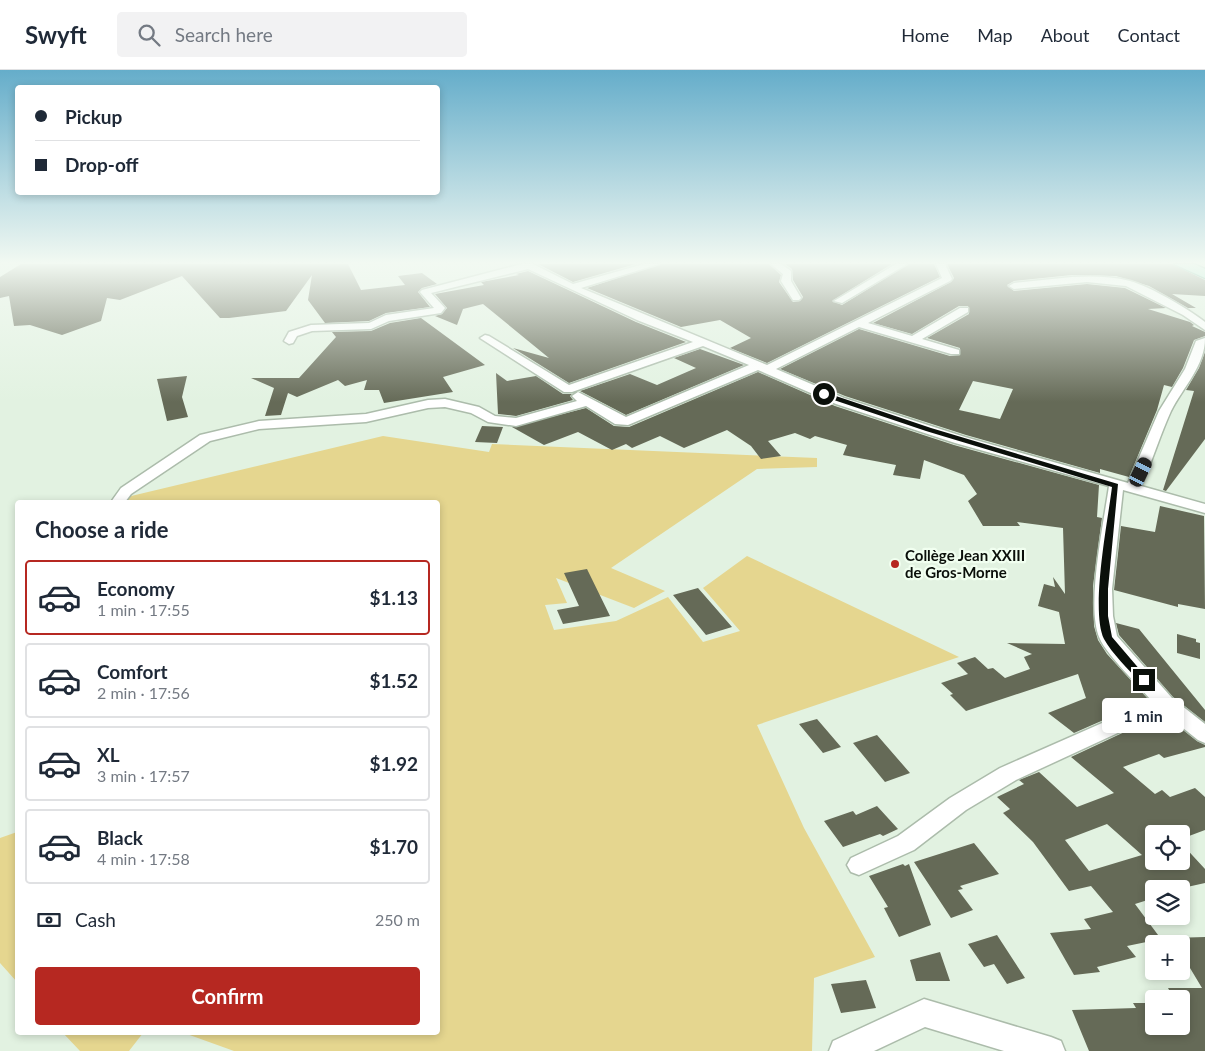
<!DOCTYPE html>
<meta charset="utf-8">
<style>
body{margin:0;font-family:Lato,sans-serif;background:#f2f2f3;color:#1f2937;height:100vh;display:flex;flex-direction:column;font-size:19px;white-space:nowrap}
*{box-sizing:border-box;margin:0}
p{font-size:16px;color:#747a83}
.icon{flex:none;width:28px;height:28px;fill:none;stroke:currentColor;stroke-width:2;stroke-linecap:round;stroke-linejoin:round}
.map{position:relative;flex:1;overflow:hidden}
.panel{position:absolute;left:15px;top:430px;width:425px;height:535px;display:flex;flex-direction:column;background:#fff;border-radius:5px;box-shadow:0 2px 8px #0003}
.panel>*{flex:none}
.banner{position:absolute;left:15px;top:15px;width:425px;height:110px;border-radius:5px;box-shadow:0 2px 8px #0003;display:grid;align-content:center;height:110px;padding:0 20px;background:#fff}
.fabs{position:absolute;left:1145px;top:755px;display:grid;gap:10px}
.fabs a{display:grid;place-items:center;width:45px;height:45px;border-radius:5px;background:#fff;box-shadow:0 2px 8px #0003;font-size:25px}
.end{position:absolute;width:22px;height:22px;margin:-11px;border:6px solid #0a0f0a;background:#fff;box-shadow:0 0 0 2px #fff}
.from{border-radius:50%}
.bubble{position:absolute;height:35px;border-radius:5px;background:#fff;box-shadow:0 2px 8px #0003;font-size:16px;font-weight:700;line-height:35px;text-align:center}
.car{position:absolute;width:15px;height:30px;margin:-15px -8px;border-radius:6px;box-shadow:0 0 4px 1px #0007;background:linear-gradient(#222 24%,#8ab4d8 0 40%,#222 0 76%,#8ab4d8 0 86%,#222 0)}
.banner b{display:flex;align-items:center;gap:18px;height:48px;font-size:19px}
.banner b+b{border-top:1px solid #e0e1e3}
.banner i{width:12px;height:12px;background:#1f2937}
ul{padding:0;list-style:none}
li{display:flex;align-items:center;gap:15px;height:75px;margin:0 10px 8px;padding:0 10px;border:2px solid #e0e1e3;border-radius:5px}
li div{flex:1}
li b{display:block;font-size:19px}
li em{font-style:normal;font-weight:700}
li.current{border-color:#b62821}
li>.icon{width:45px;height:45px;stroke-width:1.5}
h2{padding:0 20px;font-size:22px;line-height:60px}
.pay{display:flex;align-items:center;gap:12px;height:55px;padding:0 20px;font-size:19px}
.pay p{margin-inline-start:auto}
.button{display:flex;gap:10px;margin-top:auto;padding:10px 20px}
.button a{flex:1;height:58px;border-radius:5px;background:#b62821;color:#fff;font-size:20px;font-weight:700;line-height:58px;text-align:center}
header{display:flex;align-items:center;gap:30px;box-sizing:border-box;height:70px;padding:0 25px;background:#fff;border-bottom:1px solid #e0e1e3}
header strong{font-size:24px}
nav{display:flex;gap:28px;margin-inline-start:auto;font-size:18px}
.search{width:350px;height:45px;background:#f2f2f3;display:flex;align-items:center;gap:12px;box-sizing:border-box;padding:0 18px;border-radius:5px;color:#747a83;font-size:19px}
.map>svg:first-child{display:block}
.green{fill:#e5d68f}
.building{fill:#656a57;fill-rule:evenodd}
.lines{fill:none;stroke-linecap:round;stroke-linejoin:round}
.street-casing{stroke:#acbcab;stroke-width:3}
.primary-casing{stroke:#369473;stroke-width:3}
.street{fill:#fff;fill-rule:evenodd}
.primary{fill:#95eacd;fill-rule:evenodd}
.route{fill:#0a0f0a}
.poi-dot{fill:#b62821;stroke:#f1fff0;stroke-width:2}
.labels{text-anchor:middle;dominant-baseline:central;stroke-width:4.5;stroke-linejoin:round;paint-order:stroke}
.poi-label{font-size:15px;font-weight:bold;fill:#0a0f0a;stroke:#f1fff0;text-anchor:start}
</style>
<header>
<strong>Swyft</strong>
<div class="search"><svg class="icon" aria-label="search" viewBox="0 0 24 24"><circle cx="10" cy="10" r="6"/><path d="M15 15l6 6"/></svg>Search here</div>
<nav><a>Home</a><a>Map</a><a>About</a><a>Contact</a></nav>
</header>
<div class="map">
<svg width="1205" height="981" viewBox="0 0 1205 981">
<rect width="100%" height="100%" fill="#e2f2e1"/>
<path class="green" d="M383,366L489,382L492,374L817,388V397L757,399L611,498L665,521L634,538L556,508L567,533L545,535L554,560L616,551L668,527L703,572L740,561L703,518L747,486L959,587L757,655L804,758L875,887L814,908L812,981H234L184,963L438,962V432H126L127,427Z
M17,762H18L17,912L0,893V768Z
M63,963H143L129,981H80Z"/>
<path class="building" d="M21,194H348L361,220L405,215L398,206L422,203L437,214L422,218L418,222L430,237L386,243L369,251L325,253L308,230L312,205L286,241L229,248H220L182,206L120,230L107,228L101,251L62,265L30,255L14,256L9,226L0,228V207Z
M538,194H636L573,212Z
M661,194H769L781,205L779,212L793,232L800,231L803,227L793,210L792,199L785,194H892L832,231L842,235L909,194H934L940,207L767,293L730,278L751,268L720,250L681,257L587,218Z
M947,194H1172L1205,210V226L1172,224L1196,238H1188L1149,216L1116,206L1072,205L1014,211L1007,215L1014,221L1087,214L1125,218L1166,238L1148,239L1190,252L1194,255L1192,256L1205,262V266L1194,270L1183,298L1172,317L1164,315L1157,340L1129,407L1100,399V403L966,365L845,326L780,299L859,259L950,286L960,285V278L927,268L969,244L968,236H959L912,264L873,253L951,212L954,208ZM973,311L1013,319L1000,349L959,340Z
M528,201L636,252L686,272L569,313L513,278L549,288L483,234L463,239L457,255L435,246L442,244L447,238L435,224L484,215L481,212L519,205L516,204Z
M421,248L485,295L443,307L453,322L384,333L379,320H364L367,310L345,316L338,310L297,327L288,323L281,345L265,346L274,318L251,308H299L336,267L332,262L371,261L390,253Z
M700,279L744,295L626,345L580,321L630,304L657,315L696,298L674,288Z
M1205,282V369L1166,421L1163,420L1194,321L1186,320L1199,298Z
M758,302L835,336L954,375L1099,415L1097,447L1102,448L1093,516L1094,556L1098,570L1107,584L1149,630L1074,663L1048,643L1086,628L1078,604L966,641L950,625L953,624L941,613L968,604L957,593L975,587L988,599L993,598L1005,608L1030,599L1024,587L1032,584L1007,573L1065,574L1059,542L1038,536L1044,514L1055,517L1053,507L1065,524L1063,458L1017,452L1020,456H983L968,431L977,424L964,405L924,390L920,409L893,405L896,395L843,385L847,375L815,366L810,369L795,363L768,371L781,386L761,389L751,376L727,360L684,378L660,366L632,378L626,374L612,380L578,362L544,375L512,357L586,338L614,356L629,357Z
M496,303L507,311L536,306L563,324H572L570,326L573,330L516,346L498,344Z
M187,306L182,327L188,347L167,351L157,309Z
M482,356L503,357L497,373L475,372Z
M1160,436L1204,446L1205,539L1178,534V537L1114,520L1121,456L1155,462Z
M587,499L610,546L563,554L557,540L579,536L564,503Z
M698,518L732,557L706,565L673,525Z
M1116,553L1139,559L1205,640V652L1173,627L1119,565Z
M1177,564L1196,569V572L1200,573V589L1177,583Z
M1163,644L1197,671L1205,675V677L1164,688L1159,684L1123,697L1155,724L1162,720L1170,727L1195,718L1205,727V760L1181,769V764H1154V791H1181V773L1205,799V813L1178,819H1154V828L1135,834L1161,869L1127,876L1136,887L1097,897L1100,902L1074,905L1050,863L1091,859L1084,849L1113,842L1091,816L1069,821L1033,772L1003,743L1010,739L997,727L1024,714L1019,710L1039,702L1077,737L1114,723L1071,687ZM1107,754L1142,785L1089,801L1065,770Z
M817,649L841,677L823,683L799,654Z
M877,665L910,703L885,712L853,673Z
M877,736L898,759L883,766L880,764L843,777L824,751L853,741L856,745Z
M974,773L999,804L960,816L963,819L958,820L973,840L951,848L914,792Z
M903,794L905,796L909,794L931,855L899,867L884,838L888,837L869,806Z
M997,865L1025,908L1007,914L994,894L984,897L968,874Z
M1205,867V981H1089L1072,940L1136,938L1133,933H1154V956H1181V929H1174L1168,918H1202L1181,883V874H1176L1172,868Z
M940,882L950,911H916L910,890Z
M866,910L876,938L841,943L831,914Z"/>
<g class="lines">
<g class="street-casing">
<path id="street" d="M522,194H533L573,214L644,194H659L581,218L767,295L942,208L936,194H945L952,209L950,211L868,253L912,266L960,238H968V242L922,269L959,280V284H951L859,257L776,299L844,328L965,367L1128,413L1159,341L1185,299L1196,271L1205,268C1205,296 1183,317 1171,341C1160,365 1152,392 1141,416L1205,434V443L1123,420L1112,519L1113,546L1117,566L1172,628L1205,654V673L1198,670L1163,642L1016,710L966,740L914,780L859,805L851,802L847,795L851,788L898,766L950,728L1000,698L1152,631C1140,617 1106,584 1100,569C1085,538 1104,452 1109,416L955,373L836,334L758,300L628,355L615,354L586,336L516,356L488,352L471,343L445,337L428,338L366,352L259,359L210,371L131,424L125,432H111L121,418L200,365L259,351L366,344L428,330L445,329L479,337L495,346L516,348L577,331L572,326L578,322L626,347L749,295L703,276L572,322H564L480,268L485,265L489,266L569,315L693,272L637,250L528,199L431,223L445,238L441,243L389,251L371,259L312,261L297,266L293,273L289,274L284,271L289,262L311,255L369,253L386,245L434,238L420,222L422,220Z
M771,194H781L791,201V211L801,228L799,230H793L781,211L783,204Z
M896,194H907L842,233L834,231Z
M1072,207C1091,206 1111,206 1130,211C1151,217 1187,238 1205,252V260L1183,245L1126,216L1087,212L1014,219L1009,216L1014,213Z
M924,929L1051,967L1061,971L1065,981H1004L925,957L874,981H829L833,971Z"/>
</g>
<g class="primary-casing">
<path id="primary" d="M1174,194H1194L1205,199V208Z"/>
</g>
<use href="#street" class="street"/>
<use href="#primary" class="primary"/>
</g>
<linearGradient id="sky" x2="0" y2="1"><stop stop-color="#65adca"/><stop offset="0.58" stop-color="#f2f9f2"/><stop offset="1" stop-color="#f2f9f2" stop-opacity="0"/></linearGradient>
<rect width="1205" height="332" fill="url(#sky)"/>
<path class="route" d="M824,322L931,358L1118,414L1108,519V546L1112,567L1147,608V613H1140C1129,599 1112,584 1104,569C1090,540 1108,450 1112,417L926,361L822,326Z"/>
<circle class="poi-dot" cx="895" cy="494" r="5"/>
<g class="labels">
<g class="poi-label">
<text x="905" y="485">Collège Jean XXIII<tspan x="905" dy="17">de Gros-Morne</tspan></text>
</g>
</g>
</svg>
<div class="fabs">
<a><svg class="icon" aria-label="locate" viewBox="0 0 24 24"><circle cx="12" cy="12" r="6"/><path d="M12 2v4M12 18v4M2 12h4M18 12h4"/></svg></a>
<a><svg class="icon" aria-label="layers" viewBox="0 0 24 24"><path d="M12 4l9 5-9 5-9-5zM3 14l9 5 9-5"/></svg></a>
<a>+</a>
<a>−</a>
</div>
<i class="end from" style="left:824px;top:324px"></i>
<i class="end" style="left:1144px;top:610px"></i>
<div class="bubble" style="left:1102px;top:628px;width:82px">1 min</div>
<i class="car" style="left:1141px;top:402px;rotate:26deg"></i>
<div class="banner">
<b><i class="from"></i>Pickup</b>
<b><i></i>Drop-off</b>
</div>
<section class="panel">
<h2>Choose a ride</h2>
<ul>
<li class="current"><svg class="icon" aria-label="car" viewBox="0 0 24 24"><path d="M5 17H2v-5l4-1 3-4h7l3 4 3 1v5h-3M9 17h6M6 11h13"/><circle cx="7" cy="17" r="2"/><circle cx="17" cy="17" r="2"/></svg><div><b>Economy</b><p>1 min · 17:55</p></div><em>$1.13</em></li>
<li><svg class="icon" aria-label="car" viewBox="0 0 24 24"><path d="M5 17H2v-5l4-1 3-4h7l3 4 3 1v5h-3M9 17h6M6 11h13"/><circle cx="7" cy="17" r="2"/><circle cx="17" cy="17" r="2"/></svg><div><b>Comfort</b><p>2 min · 17:56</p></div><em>$1.52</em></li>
<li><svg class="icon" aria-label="car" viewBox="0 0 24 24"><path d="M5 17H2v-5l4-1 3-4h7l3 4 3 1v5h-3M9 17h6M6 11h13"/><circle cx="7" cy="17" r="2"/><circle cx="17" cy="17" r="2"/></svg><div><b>XL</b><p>3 min · 17:57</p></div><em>$1.92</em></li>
<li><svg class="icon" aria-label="car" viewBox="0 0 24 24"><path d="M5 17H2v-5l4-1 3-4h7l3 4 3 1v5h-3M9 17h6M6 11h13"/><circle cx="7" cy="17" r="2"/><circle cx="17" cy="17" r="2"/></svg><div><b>Black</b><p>4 min · 17:58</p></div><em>$1.70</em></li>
</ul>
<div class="pay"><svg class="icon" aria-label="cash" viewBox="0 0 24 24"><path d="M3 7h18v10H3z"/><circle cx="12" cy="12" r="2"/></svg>Cash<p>250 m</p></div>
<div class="button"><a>Confirm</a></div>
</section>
</div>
